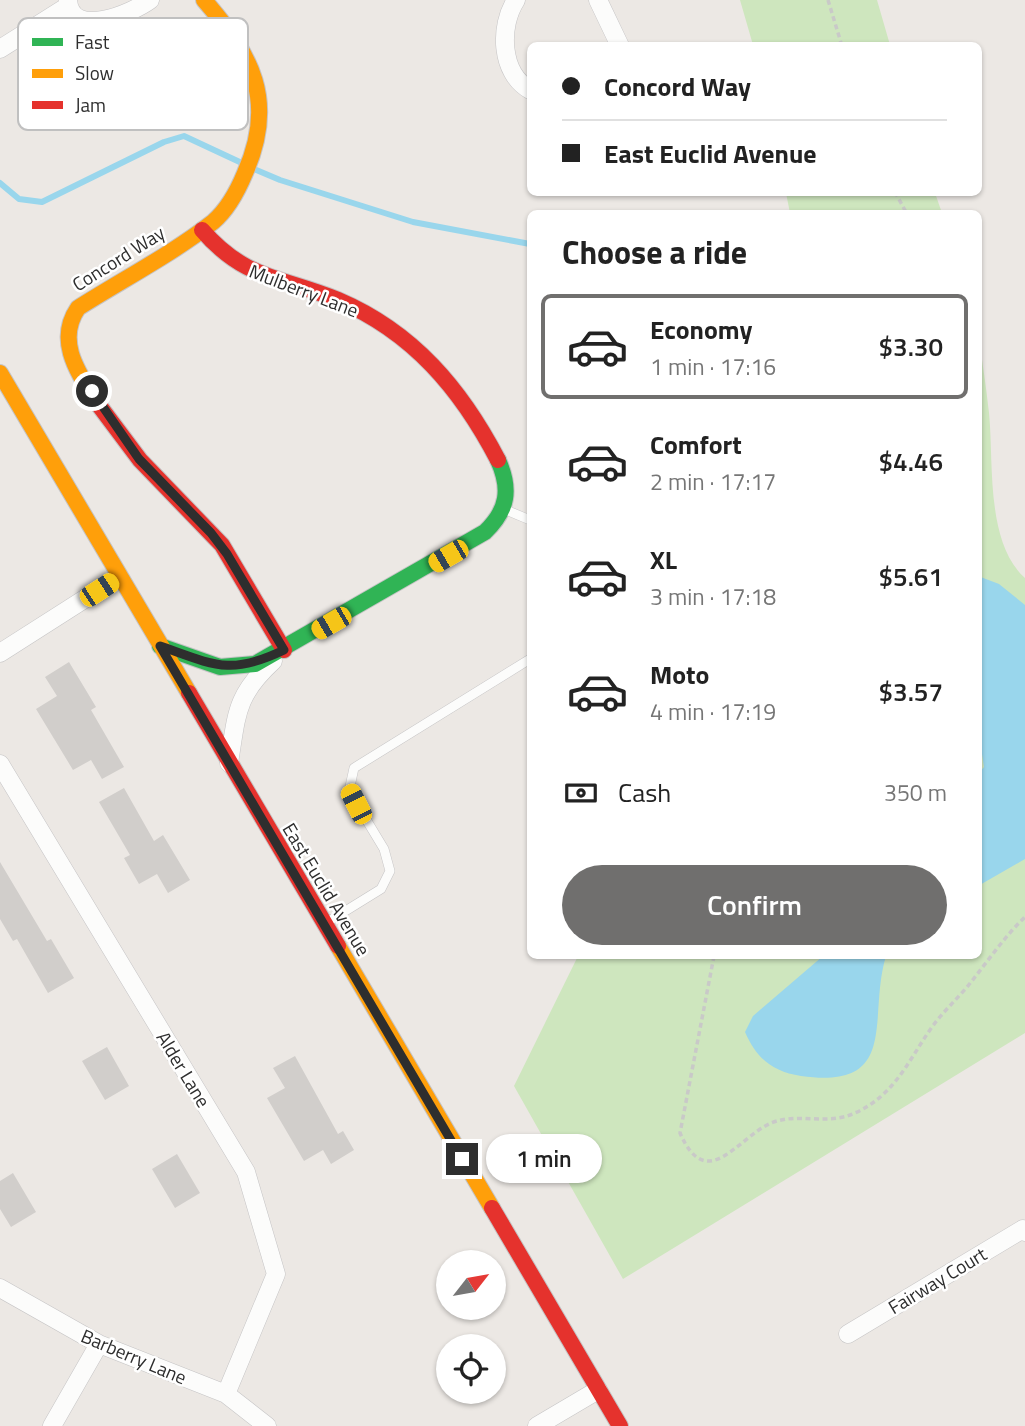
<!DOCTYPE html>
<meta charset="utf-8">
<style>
body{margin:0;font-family:"Titillium Web",sans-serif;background:#f6f6f6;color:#222;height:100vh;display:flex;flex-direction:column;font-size:26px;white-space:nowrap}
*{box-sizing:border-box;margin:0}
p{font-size:23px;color:#767676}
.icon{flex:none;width:38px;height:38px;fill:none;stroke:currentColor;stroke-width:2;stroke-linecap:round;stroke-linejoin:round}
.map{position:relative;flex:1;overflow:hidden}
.sheet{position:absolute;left:527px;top:210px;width:455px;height:749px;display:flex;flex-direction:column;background:#fff;border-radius:10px;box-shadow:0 2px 5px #0004}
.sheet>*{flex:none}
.banner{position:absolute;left:527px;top:42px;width:455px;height:154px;border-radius:10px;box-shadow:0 2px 5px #0004;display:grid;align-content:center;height:154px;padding:0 35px;background:#fff}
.needle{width:46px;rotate:59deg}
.tools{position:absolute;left:436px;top:1250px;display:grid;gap:14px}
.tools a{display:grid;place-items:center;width:70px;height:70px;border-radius:50%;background:#fff;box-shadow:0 2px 5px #0004;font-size:35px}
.end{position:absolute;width:32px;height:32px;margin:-16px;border:9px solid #2e2e2e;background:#fff;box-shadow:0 0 0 4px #fff}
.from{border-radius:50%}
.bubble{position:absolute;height:49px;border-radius:24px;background:#fff;box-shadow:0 2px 5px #0004;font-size:23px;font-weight:600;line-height:49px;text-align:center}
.car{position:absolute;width:21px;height:42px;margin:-21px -10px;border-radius:9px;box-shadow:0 0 5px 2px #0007;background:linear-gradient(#f5c518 24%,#345 0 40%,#f5c518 0 76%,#345 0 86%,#f5c518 0)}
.banner b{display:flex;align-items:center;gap:24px;height:66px;font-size:26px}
.banner b+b{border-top:2px solid #e0e0e0}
.banner i{width:18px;height:18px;background:#222}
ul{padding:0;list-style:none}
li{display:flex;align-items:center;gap:21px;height:105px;margin:0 14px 10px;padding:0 21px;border:4px solid transparent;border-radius:10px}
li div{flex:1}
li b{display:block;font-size:26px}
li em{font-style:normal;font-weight:600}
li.active{border-color:#706f6e}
li>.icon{width:63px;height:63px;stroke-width:1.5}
h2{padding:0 35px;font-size:32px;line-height:84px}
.pay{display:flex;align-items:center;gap:18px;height:77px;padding:0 35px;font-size:26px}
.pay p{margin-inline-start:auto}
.action{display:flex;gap:14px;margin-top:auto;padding:14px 35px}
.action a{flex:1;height:80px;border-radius:42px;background:#706f6e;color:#fff;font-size:28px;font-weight:600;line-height:80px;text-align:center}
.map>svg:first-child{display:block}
.green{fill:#cee6be}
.water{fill:#99d6ec}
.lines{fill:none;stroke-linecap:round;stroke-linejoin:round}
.stream{stroke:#99d6ec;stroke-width:6}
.building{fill:#d1cecb}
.lane-casing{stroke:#c5c4c5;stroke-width:10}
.street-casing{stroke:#c5c4c5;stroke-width:19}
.fast-casing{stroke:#c5c4c5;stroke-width:18}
.slow-casing{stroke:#c5c4c5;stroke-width:18}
.jam-casing{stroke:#c5c4c5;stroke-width:18}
.path{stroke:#c9c9c8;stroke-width:3.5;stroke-dasharray:5 3.5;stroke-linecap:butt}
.lane{stroke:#fcfcfb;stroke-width:9}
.street{stroke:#fcfcfb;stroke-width:18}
.fast{stroke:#30b455;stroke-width:16}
.slow{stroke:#ff9f0a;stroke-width:16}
.jam{stroke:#e5322d;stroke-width:16}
.route{stroke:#2e2e2e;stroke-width:9}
.labels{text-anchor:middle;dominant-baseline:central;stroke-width:5;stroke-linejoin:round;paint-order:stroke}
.street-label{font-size:19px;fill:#2e2e2e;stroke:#fff}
.key{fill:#fff;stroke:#c0c0c0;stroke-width:2}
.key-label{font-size:19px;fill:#2e2e2e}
</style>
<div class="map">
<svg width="1025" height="1426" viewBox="0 0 1025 1426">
<rect width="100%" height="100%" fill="#ece8e4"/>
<path class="green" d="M740,0H877L890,45H753Z
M786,193H935L942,213H790Z
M978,333C982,359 986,386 989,413C994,461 985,542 1025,578V1033L623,1279L514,1086L578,956H978Z"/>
<path class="water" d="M978,576L999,584L1025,605V859L978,886V774L984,767L978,728Z
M823,956H886C867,1018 901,1090 801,1076C772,1071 757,1059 745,1032L753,1016Z"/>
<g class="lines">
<path class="stream" d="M254,169L280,180L413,222L530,244
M0,183L19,199L42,202L164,142L184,136L244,164"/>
</g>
<path class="building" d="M69,662L96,707L91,710L124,767L102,779L91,760L73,770L36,709L57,696L45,677Z
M124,788L154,841L163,835L190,880L168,893L157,874L139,884L124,858L130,855L99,802Z
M0,862L47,941L51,939L74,978L48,993L17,939L13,941L0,919Z
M107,1047L129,1086L105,1100L82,1061Z
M295,1056L338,1134L343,1131L354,1150L331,1164L323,1150L304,1161L267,1098L285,1088L273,1068Z
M177,1154L200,1193L175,1208L152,1169Z
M13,1173L36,1212L11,1227L0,1209V1181Z"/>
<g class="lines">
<g class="lane-casing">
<path id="lane" d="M506,510L530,520
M326,923L381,889L390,871L384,849L349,791L354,768L530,659"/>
</g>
<g class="street-casing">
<path id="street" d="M68,0C71,40 132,13 150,0
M516,0C499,26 500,73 530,90
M598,0L620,46
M0,49L68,6
M0,653L119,577
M229,763C237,714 235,696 273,661
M0,764L246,1172L276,1274L226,1394
M0,1288L99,1344L226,1394L267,1426
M848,1334L1023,1229L1025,1232
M52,1426L99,1344
M537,1426L598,1390"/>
</g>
<g class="fast-casing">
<path id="fast" d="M160,646L220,667L255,664L485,532C508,510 511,489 498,460"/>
</g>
<g class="slow-casing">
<path id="slow" d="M0,373L189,693
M95,400C77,371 56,340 78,308C122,280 172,254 213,222C227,210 238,190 245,173C277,101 252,55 204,0
M338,946L492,1208"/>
</g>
<g class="jam-casing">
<path id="jam" d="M202,230C245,280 282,277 338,300C413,332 461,389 498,460
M95,400L140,460L222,545L284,650
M189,693L338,946
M492,1208L620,1426"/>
</g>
<path class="path" d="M828,0L842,46
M895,192L907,214
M714,956L680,1133C707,1194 736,1139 771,1123C798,1112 828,1126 855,1113C895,1095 908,1061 932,1027C942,1013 955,1001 967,987C986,964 1003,938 1025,917"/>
<use href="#lane" class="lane"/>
<use href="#street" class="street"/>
<use href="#fast" class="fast"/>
<use href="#slow" class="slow"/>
<use href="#jam" class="jam"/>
</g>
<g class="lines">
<path class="route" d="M92,391L139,459L211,533L227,554L284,650C230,676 214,665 160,646L462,1159"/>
</g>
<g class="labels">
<g class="street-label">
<text transform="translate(118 258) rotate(-32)">Concord Way</text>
<text transform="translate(304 290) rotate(21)">Mulberry Lane</text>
<text transform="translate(327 889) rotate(59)">East Euclid Avenue</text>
<text transform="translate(184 1069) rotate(59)">Alder Lane</text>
<text transform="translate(937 1280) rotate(-31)">Fairway Court</text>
<text transform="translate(134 1356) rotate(23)">Barberry Lane</text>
</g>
</g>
<rect x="18" y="18" width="230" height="112" rx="10" class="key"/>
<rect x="32" y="38" width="31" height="8" fill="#30b455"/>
<rect x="32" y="69" width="31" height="9" fill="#ff9f0a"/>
<rect x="32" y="101" width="31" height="8" fill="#e5322d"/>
<g class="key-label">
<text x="75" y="49">Fast</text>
<text x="75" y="80">Slow</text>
<text x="75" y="112">Jam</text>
</g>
</svg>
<div class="tools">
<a><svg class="needle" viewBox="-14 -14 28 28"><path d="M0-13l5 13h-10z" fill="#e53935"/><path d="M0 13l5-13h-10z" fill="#767676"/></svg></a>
<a><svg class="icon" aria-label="locate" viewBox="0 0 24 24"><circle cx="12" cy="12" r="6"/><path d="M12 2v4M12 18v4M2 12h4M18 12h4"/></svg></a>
</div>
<i class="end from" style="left:92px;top:391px"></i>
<i class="end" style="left:462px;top:1159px"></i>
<div class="bubble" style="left:486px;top:1134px;width:116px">1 min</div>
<i class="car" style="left:448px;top:556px;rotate:240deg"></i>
<i class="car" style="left:99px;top:590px;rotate:57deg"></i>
<i class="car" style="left:331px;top:623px;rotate:240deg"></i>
<i class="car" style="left:356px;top:804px;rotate:333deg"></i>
<div class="banner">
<b><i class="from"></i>Concord Way</b>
<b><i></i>East Euclid Avenue</b>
</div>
<section class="sheet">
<h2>Choose a ride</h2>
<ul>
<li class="active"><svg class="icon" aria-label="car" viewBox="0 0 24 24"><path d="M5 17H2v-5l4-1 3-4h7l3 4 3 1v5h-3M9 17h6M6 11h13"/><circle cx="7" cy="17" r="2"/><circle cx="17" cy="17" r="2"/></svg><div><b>Economy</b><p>1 min · 17:16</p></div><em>$3.30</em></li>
<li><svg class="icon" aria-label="car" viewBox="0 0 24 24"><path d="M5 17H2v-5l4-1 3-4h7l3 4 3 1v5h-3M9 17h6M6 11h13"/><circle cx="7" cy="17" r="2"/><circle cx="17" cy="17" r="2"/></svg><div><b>Comfort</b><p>2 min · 17:17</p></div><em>$4.46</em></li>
<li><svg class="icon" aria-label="car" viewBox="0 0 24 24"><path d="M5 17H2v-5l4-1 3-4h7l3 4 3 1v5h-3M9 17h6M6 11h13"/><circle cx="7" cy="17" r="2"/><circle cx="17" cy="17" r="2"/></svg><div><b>XL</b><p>3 min · 17:18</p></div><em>$5.61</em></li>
<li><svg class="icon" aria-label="car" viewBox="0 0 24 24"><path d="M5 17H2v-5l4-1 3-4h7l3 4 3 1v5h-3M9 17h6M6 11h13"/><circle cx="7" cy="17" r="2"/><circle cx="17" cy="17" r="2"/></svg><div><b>Moto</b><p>4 min · 17:19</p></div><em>$3.57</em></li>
</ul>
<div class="pay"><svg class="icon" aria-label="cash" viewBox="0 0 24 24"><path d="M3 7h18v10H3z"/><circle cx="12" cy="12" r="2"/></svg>Cash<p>350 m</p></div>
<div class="action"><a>Confirm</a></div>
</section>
</div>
